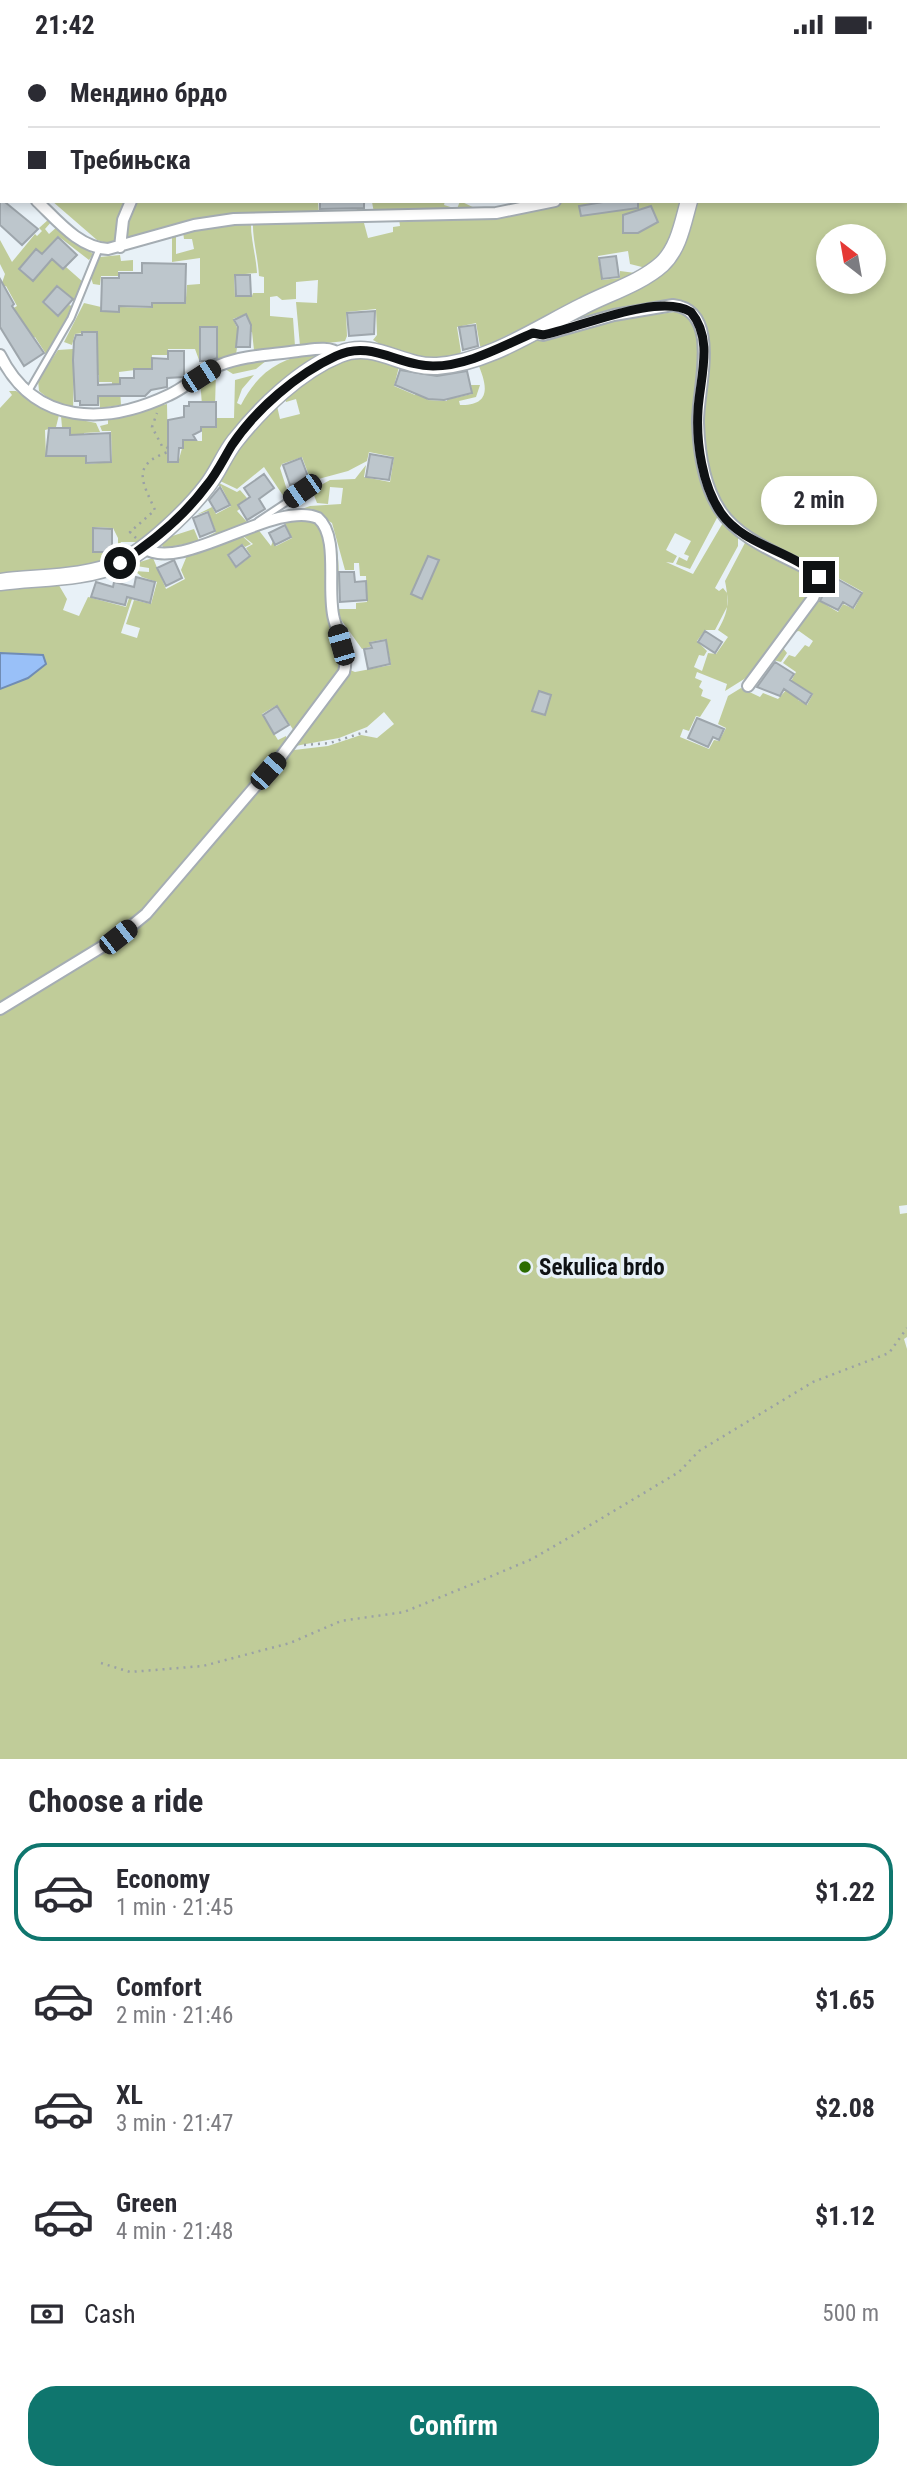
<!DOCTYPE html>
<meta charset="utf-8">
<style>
body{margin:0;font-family:"Roboto Condensed",sans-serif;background:#f2f2f3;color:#2b2b33;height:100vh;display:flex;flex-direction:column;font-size:26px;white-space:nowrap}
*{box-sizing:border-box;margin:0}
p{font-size:23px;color:#7c7c81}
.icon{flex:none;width:38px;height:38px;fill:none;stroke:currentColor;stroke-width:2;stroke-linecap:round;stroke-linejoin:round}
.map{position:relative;height:1710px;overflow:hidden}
.sheet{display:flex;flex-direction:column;background:#fff;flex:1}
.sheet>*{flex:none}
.guide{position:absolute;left:0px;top:0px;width:908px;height:154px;box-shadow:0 4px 10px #0003;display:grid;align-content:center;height:154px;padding:0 28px;background:#fff}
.needle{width:46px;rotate:329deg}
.buttons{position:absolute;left:816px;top:175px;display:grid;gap:14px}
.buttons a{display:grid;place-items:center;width:70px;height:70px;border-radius:50%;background:#fff;box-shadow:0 4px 10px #0003;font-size:35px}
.end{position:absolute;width:32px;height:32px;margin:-16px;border:9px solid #0f1214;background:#fff;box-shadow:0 0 0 4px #fff}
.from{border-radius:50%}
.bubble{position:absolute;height:49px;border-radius:24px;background:#fff;box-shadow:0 4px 10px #0003;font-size:23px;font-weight:700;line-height:49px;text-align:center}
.car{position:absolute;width:21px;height:42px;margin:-21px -10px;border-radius:9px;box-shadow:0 0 5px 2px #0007;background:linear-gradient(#222 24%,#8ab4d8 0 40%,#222 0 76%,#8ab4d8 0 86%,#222 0)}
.guide b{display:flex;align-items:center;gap:24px;height:66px;font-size:26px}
.guide b+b{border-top:2px solid #e1e1e2}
.guide i{width:18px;height:18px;background:#2b2b33}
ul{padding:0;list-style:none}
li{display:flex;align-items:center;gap:21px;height:98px;margin:0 14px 10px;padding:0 14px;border:4px solid transparent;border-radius:28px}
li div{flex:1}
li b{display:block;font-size:26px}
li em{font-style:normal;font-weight:700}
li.current{border-color:#0f766e}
li>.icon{width:63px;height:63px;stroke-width:1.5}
h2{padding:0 28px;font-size:32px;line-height:84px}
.pay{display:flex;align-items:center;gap:18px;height:77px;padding:0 28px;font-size:26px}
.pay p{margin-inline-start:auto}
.action{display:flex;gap:14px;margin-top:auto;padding:14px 28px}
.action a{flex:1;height:80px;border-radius:28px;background:#0f766e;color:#fff;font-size:28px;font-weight:700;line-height:80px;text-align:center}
.status{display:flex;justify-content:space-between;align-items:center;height:49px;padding:0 35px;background:#fff;direction:ltr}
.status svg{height:19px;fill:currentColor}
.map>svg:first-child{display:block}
.green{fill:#c0cc99;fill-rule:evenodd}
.water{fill:#99c0f8;stroke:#708cb4;stroke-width:2}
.building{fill:#bdc6cc;stroke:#9ea6ac;stroke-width:2}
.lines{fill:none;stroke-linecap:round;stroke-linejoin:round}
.lane-casing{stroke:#a5adb3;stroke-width:9}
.street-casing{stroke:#a5adb3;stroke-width:14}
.secondary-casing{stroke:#a5adb3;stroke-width:19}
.path{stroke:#9aa1a5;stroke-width:2.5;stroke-dasharray:2 5;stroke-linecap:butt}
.lane{stroke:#fff;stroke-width:5}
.street{stroke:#fff;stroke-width:10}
.secondary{stroke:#fff;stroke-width:16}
.route{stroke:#0f1214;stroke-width:9}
.poi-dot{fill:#2c6c00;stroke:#e8f1f7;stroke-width:2.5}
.labels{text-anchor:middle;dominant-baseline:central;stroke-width:7;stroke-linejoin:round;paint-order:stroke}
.poi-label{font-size:23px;font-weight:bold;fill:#0f1214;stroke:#e8f1f7;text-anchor:start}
</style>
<div class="status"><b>21:42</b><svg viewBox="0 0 49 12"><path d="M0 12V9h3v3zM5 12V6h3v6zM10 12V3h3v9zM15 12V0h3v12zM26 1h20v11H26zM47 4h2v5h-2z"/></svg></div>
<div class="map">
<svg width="907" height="1710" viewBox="0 0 907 1710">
<rect width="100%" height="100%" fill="#e8f1f7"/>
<path class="green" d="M907,65V1156L899,1157L900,1165L907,1164V1288L904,1290L907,1300V1710H0V964L113,894L294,701L328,697L361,686L377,689L394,675L384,663L367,678L339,689L295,697L324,657L348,602L350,621L355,623L391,616L386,590L370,593V598L362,600L337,565L331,485C343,503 337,537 338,560H356V554L367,553L366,527H360L359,514H354V521H345L332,474L316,464L288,465L310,457L341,455L343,439L330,438L328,455L317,454L312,441L330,431L355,430L366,416L364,428L390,433L394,408L369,403L367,412L348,422L311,432L302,408L282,415L280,419L287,441L284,448L264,418L237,440L218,431L249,385L277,357L280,370L300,365L296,350L286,353L285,350C304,334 329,308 356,306C369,305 387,314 399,318L394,337L415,346L421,325L414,322L428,323L427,351L447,352V326L438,323L448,322L454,349L472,345L471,336H480L476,348L459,352L460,356C492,357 487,336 478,315L536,289L606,272L682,262C716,296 689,335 696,377C701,407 712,437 718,467L690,520L676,515L679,508L687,512L689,507L684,505L691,492L675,484L666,501L677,507L673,514L666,513L693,525L724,472L738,486V497L715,539L719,542L723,539L727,544V558L715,581H705L697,592L707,602L704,607L699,606L694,618L702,622L708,604L716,605L728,588L718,581C729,562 729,553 725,532L747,490L815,527L817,535L749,627L725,642L727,635L697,623L695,629L702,632L699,638L703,641L701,647L711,651L700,668L696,667L689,682L683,680L680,688L709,700L714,691L719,692L726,679L718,675L728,647L741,639L760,648L763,644L778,650L788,639L801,646L798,651L807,656L813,645L805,640L802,644L789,636L796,623L783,614L789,606L795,608L805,596L809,598L813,592L799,582L794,583L783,599L787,604L781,613L773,611L758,632L816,550L838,563L843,555L854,560L863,543L831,525L828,531L815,520L751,485L720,455L709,426L701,377L707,316L692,258L558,277L655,227L696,152H906ZM828,187H873V233H828Z
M52,152H129L118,193L113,196L97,191Z
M134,152H318L319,166L279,165L128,190L125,189L128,181L125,174Z
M360,152H445L444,156L457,160L460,152L479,161L374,164L372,153L360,155L361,166L346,163L357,161L356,154Z
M563,152H607L608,163L626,161L625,152H683C674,180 668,201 646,219L630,215L628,202L598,207L602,231L620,229V222L635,224L483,298L480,297L476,274L457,278L461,303C443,323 392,303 373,291L377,286L376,260L346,263L347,287L345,292L300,297L296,253L317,254L318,231L296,233V250L282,251L277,247L270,248V267L293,269L295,297L254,301L252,283H243L252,278L246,265L233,270L239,283L236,306L217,312L218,278L200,277L199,311L195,300H168L167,306H152L151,319L119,323L121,356L100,359L99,348L112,347V333H99V326L74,327L73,360L53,353L39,342L38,331L58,301L73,300V311L98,310V282L75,285L72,296L64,293L84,254L101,258V263H119L120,258L152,259L153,254H169V249H186L187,236L200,235V209L172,213V188L176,187V205L194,200L192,190H184L183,183L251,171C250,188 256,206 257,224L234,226L235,248L252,247L253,244H264V228L259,227C258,208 252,189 253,171H378L364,174L368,189L393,183V178L400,177L399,170L550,157Z
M49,170L52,172L45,180L49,185L58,177L93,205L89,211L58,187L44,202L63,221L66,218L83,233L74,253L57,236L42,253L58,268L69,256L72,257L61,283L39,316L46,305L35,288L25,293L30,285L18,265L0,275V267L17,257L6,237L0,240L5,225L0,215V191L12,213L35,185L37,187L42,182L39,179Z
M120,206L121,212L133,211V222H118V227H101L100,236L93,235L91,229L100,208Z
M313,305L318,308L191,447L142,493H121L118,498V489L113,479L93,478L92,504H127L90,517L0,527V359L12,346L9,342H16L59,366L56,378L45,381L46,407L70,408L71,379L62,378L61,367L96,374L100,383L84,384L86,415L112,413L111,382H102L100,377L108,375V369L167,355L168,413L178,414L184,392H202V379H216L217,369H234L235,331L254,326L242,340L237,354L241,356C256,326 279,308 313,305Z
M267,311L256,320L233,325L225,320L216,322L215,357L202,356L200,331L221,318Z
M219,434L237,443L240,441L247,449L242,453L245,456L237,462L247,473H251L201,492L164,499L161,495L166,489L194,480L199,492L216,483L208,462L196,466L212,458L216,465L231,457L221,437H217Z
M310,468L323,478L343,616L294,682L277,656L262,665L278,691L286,687L287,692L282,703L127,878L0,957V640L28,629L32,605L0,604V540L57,533L67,550L63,561L79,567L88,548L126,558L133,537L130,549L132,550L121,584L137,589L140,579L126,575L134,551L151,555L157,533L142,528L135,522L149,523V519L130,516L153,509L166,540L185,530L181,521L186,509L183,505L156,513L240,485L251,495L245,498L242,495L227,506L236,519L251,507L246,499L253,495L243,487L257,479L271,497L273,492L276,497L292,489L284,472Z"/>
<path class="water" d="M0,604L43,606L46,615L28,629L0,640Z"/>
<path class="building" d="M0,149L38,180L22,196L0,176Z
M320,152H364V159L320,160Z
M609,152H638V159L581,167L579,157Z
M651,157L658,173L638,184H623V166Z
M58,188L77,206L63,220L52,210L33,232L19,220L36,200L42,205Z
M616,207L619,228L602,230L599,209Z
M142,214L186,215L185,254H152V258L119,257V263L101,262L102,229H119V224H142Z
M235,226H250L251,247H236Z
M0,230L14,255L12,257L44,304L24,317L0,278Z
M57,237L73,250L58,267L43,253Z
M375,262L374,285L349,287L347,264Z
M246,265L251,276L250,298H236L238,278L234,271Z
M475,276L478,297L463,301L459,278Z
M200,278H217V309L210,312H200Z
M82,283H97L98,336L120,335V329H134V320H152V309L168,310V302H184V328L167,329V338L151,341L145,347H98V356H80V352H75L73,311L74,292L76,286H82Z
M400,321L437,327L467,322L472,344L444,351L428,350L395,336Z
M189,353H216V378H201V382L193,386L196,391H183V399H179L178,413H168V371L184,368V357H189Z
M49,379H70V386L110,384L111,413L86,414V407H46Z
M370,405L393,409L389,431L366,428Z
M301,409L309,430L290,436L283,416Z
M264,425L274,439L259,450L265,460L247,471L238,456L250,448L244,439Z
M220,438L230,456L216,463L209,451Z
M208,463L215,482L200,488L193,469Z
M285,476L291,488L275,496L269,484Z
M93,479L112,480V503H93Z
M242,496L250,507L236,518L228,506Z
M428,507L439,511L422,550L411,545Z
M174,511L182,529L166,537L157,519Z
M339,523H354L355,533L366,532L367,551L340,553Z
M832,527L862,544L853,559L843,553L838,561L820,552Z
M136,528L155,533L150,554L127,548L125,556L91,548L96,533L113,538L114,533L134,538Z
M705,582L722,593L715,604L698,593Z
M386,591L390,615L368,620L364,600L372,599L370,594Z
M775,613L794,625L790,631L812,645L806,655L784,640L780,647L757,638Z
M539,642L551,646L545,666L532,662Z
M277,657L289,676L274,685L263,666Z
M697,669L724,680L719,691L713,688L708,698L688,689Z"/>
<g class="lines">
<g class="lane-casing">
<path id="lane" d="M119,0L120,2
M28,343L71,269L99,200
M258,472L311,437"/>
</g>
<g class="street-casing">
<path id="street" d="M200,2L201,0
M642,2L643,0
M906,59L907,60
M0,101L2,106
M37,152C57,171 79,199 108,200L194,176L234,170L496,164L555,152
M120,198L123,171L131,152
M533,284L543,286L614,266L673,256C723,262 697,342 698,374C699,402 704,437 720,461C739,491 783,506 813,523L820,532L813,549L748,637
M0,306C35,377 106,376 169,346C187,338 201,323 220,316C244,306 272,306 298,302C310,301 330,296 339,305
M0,960L118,888L146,865L282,706L344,623C349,606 338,586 334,570C326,541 340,488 318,469C275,450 181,525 144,499"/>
</g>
<g class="secondary-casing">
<path id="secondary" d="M882,0V2
M906,11H907
M0,533C38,528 85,530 120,514C148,500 188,462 207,437C218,423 224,406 235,392C261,359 300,321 340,305C375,291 402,319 437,317C488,314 538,279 583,257C608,244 641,234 662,215C679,199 683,173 689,152"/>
</g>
<path class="path" d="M513,0L515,2
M779,2V0
M136,489L130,483L155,461C143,434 130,416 168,403L167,398L162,397L152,378L157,364
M304,696L330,694L368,682
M101,1614L130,1623L203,1617L290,1594L341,1572L404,1563L480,1532L532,1510L582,1481L679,1423L699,1402L813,1333L889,1304L907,1279"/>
<use href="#lane" class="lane"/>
<use href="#street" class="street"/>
<use href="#secondary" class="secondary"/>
</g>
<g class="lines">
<path class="route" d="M120,514C151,494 185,466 207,436C217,424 224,409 232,396C256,360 297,325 336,307C371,290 398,317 433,317C468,317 502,297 533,284L543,286C579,279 659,243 691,263C714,291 700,328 698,361C696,393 702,437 721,464C744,497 791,501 819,528"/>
</g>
<circle class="poi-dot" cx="525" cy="1218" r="7"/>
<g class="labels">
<g class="poi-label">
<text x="539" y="1218">Sekulica brdo</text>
</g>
</g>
</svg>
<div class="buttons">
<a><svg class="needle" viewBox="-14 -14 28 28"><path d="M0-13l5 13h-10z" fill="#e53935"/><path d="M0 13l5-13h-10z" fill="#7c7c81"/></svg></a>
</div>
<i class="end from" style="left:120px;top:514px"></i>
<i class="end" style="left:819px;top:528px"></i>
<div class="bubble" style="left:761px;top:427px;width:116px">2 min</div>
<i class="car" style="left:201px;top:327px;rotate:57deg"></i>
<i class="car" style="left:302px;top:442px;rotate:235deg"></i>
<i class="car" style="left:341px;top:596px;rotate:344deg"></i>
<i class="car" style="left:268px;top:722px;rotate:42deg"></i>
<i class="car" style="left:118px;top:888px;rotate:52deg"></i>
<div class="guide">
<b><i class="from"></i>Мендино брдо</b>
<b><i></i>Требињска</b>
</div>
</div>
<section class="sheet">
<h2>Choose a ride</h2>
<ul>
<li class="current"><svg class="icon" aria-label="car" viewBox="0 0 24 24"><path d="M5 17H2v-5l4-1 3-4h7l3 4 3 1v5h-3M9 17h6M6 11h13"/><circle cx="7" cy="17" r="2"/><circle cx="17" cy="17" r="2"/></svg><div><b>Economy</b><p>1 min · 21:45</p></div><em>$1.22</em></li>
<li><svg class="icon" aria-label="car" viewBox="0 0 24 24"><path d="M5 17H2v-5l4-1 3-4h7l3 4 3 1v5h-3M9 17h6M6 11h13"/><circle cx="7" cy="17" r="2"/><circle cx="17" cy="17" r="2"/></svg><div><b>Comfort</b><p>2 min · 21:46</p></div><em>$1.65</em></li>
<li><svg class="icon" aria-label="car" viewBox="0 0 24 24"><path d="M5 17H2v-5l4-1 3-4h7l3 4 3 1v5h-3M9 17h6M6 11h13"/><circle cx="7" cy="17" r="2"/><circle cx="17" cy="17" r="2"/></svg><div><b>XL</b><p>3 min · 21:47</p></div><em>$2.08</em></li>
<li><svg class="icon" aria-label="car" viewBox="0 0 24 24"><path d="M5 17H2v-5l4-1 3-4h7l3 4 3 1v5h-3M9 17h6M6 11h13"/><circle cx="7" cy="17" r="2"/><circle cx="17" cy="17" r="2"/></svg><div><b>Green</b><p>4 min · 21:48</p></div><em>$1.12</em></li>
</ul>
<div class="pay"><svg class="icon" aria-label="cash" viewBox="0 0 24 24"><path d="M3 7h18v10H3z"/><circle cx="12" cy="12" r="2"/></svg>Cash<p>500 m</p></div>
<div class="action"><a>Confirm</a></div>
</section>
